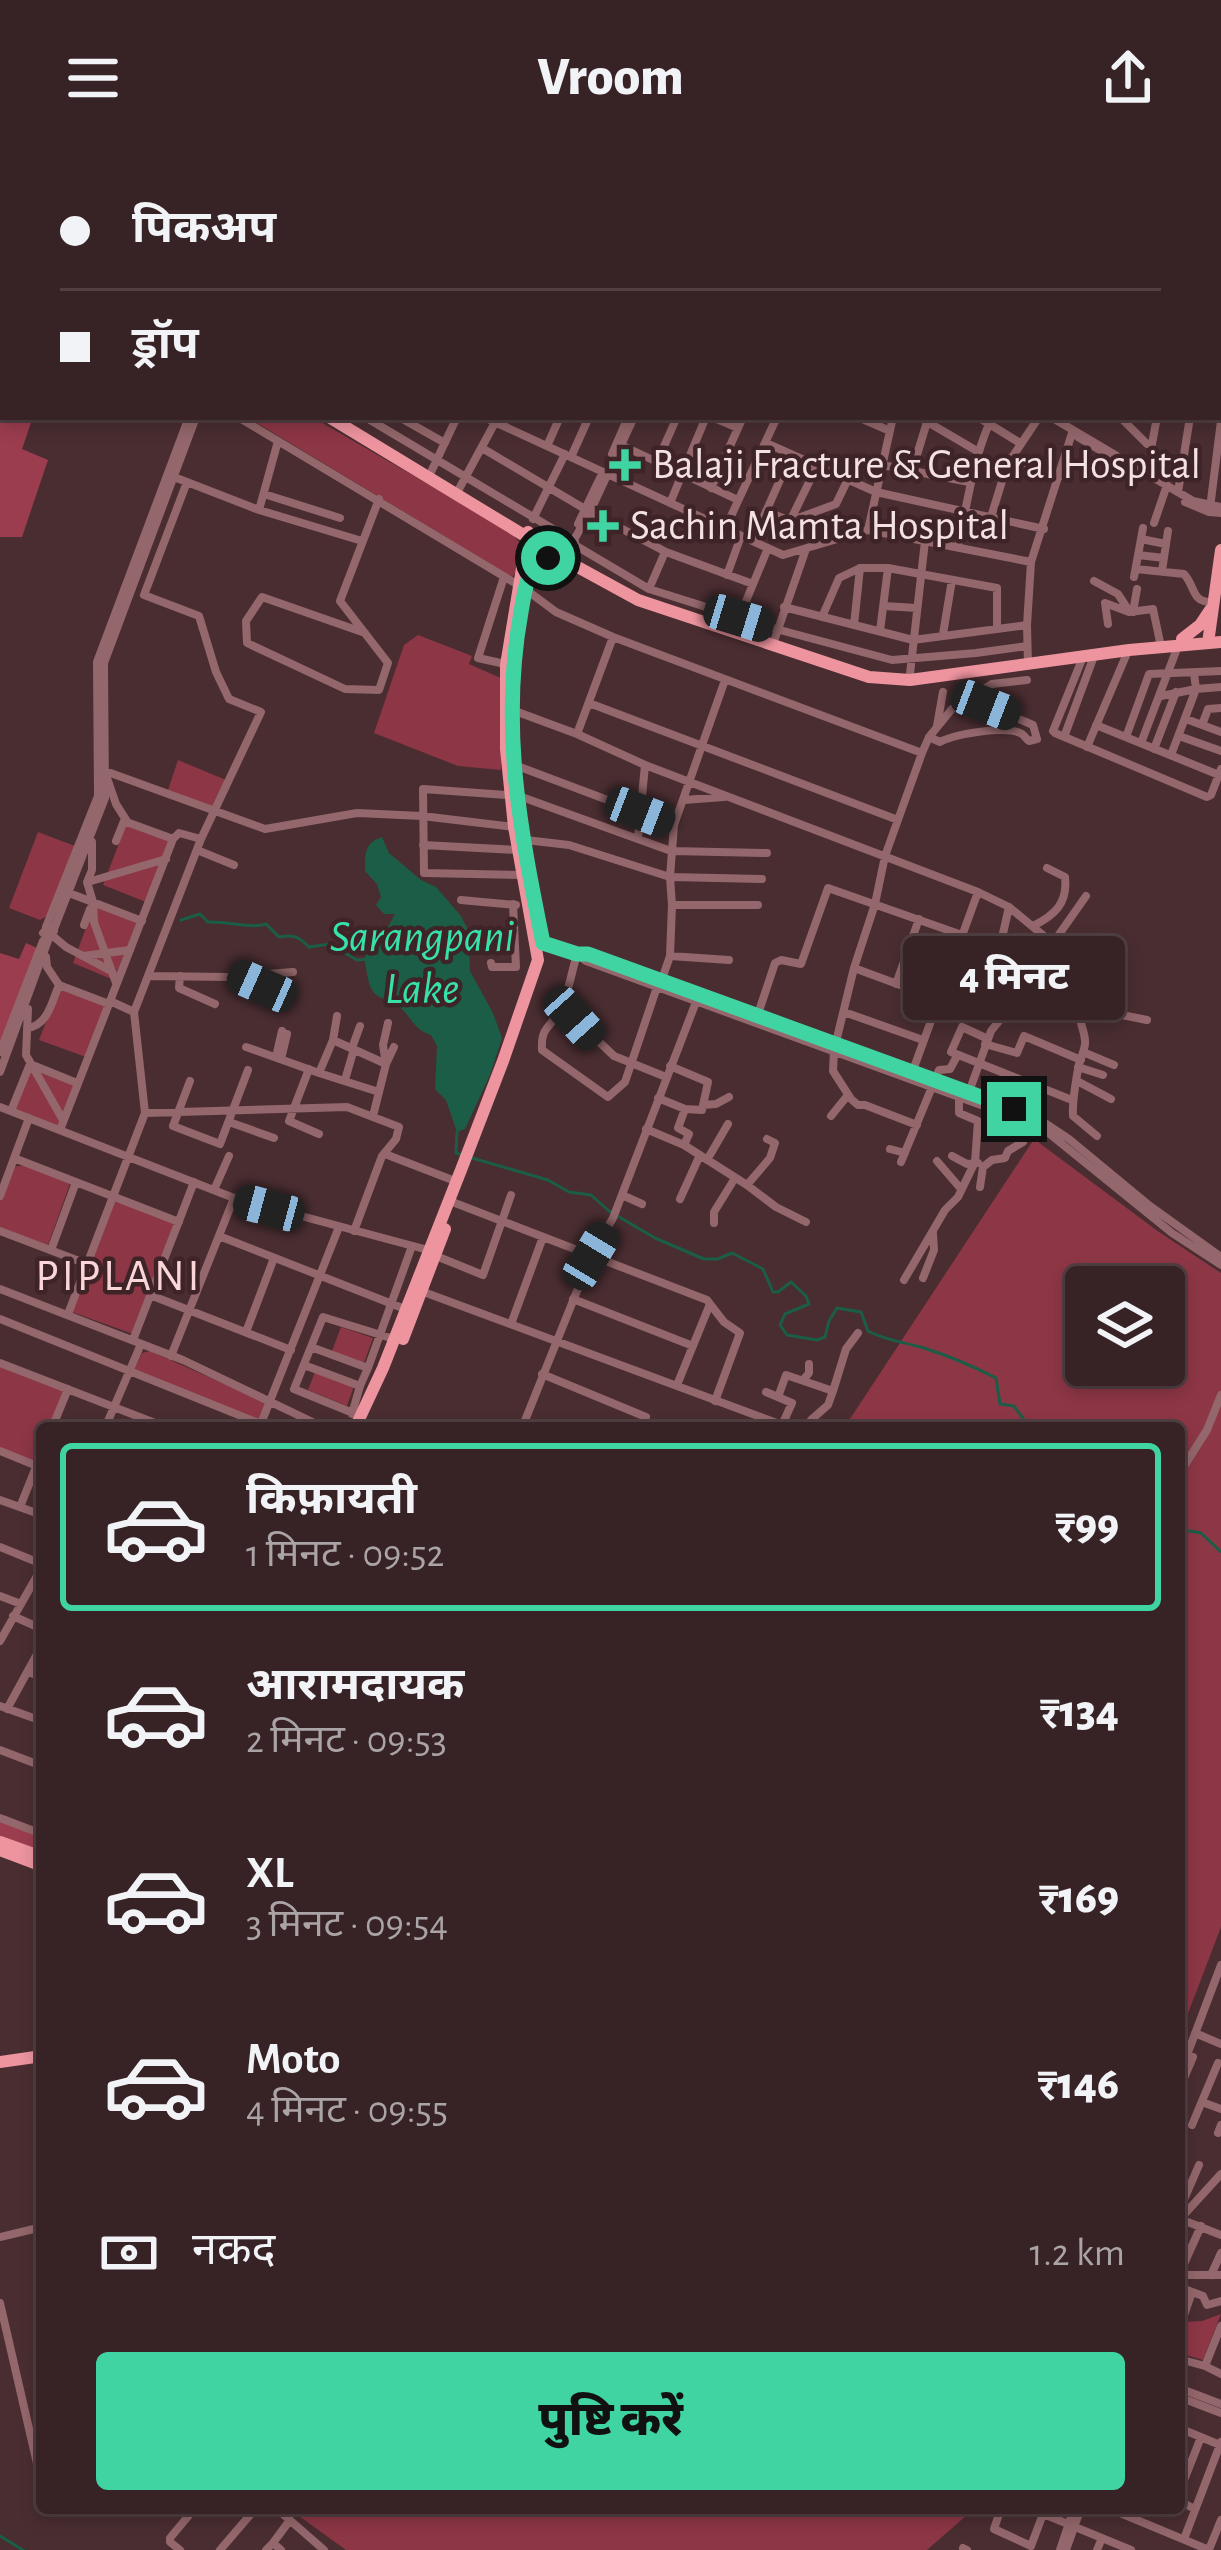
<!DOCTYPE html>
<html lang="hi">
<meta charset="utf-8">
<style>
body{margin:0;font-family:"Alegreya Sans","Noto Sans Devanagari",sans-serif;background:#3e2a2d;color:#f1f3f6;height:100vh;display:flex;flex-direction:column;font-size:45px;white-space:nowrap}
*{box-sizing:border-box;margin:0}
p{font-size:39px;color:#aaa4a7}
.icon{flex:none;width:66px;height:66px;fill:none;stroke:currentColor;stroke-width:2;stroke-linecap:round;stroke-linejoin:round}
.map{position:relative;flex:1;overflow:hidden}
.sheet{position:absolute;left:36px;top:1266px;width:1149px;height:1092px;display:flex;flex-direction:column;background:#372225;border-radius:12px;box-shadow:0 6px 18px #0003,0 0 0 3px #513f42}
.sheet>*{flex:none}
.guide{position:absolute;left:0px;top:0px;width:1221px;height:264px;box-shadow:0 6px 18px #0003,0 0 0 3px #513f42;display:grid;align-content:center;height:264px;padding:0 60px;background:#372225}
.tools{position:absolute;left:1065px;top:1110px;display:grid;gap:24px}
.tools a{display:grid;place-items:center;width:120px;height:120px;border-radius:12px;background:#372225;box-shadow:0 6px 18px #0003,0 0 0 3px #513f42;font-size:60px}
.end{position:absolute;width:54px;height:54px;margin:-27px;border:15px solid #40d4a2;background:#111;box-shadow:0 0 0 6px #111}
.from{border-radius:50%}
.bubble{position:absolute;height:84px;border-radius:12px;background:#372225;box-shadow:0 6px 18px #0003,0 0 0 3px #513f42;font-size:39px;font-weight:800;line-height:84px;text-align:center}
.car{position:absolute;width:36px;height:72px;margin:-36px -18px;border-radius:15px;box-shadow:0 0 9px 3px #0007;background:linear-gradient(#222 24%,#8ab4d8 0 40%,#222 0 76%,#8ab4d8 0 86%,#222 0)}
.guide b{display:flex;align-items:center;gap:42px;height:114px;font-size:45px}
.guide b+b{border-top:3px solid #513f42}
.guide i{width:30px;height:30px;background:#f1f3f6}
ul{padding:21px 0 0;list-style:none}
li{display:flex;align-items:center;gap:36px;height:168px;margin:0 24px 18px;padding:0 36px;border:6px solid transparent;border-radius:12px}
li div{flex:1}
li b{display:block;font-size:45px}
li em{font-style:normal;font-weight:800}
li.current{border-color:#40d4a2}
li>.icon{width:108px;height:108px;stroke-width:1.5}
.pay{display:flex;align-items:center;gap:30px;height:132px;padding:0 60px;font-size:45px}
.pay p{margin-inline-start:auto}
.button{display:flex;gap:24px;margin-top:auto;padding:24px 60px}
.button a{flex:1;height:138px;border-radius:12px;background:#40d4a2;color:#111;font-size:48px;font-weight:800;line-height:138px;text-align:center}
header{display:flex;justify-content:space-between;align-items:center;height:156px;padding:0 60px;background:#372225;font-size:54px;font-weight:800}
.map>svg:first-child{display:block}
.green{fill:#8d3646;fill-rule:evenodd}
.forest{fill:#9c3d4f}
.water{fill:#1b5d46}
.lines{fill:none;stroke-linecap:round;stroke-linejoin:round}
.stream{stroke:#1b5d46;stroke-width:3}
.minor{stroke:#93676b;stroke-width:8}
.major{stroke:#ed949f;stroke-width:12}
.route{stroke:#40d4a2;stroke-width:15}
.poi-dot{fill:#40d4a2;stroke:#3e2327;stroke-width:4.5}
.labels{text-anchor:middle;dominant-baseline:central;stroke-width:9;stroke-linejoin:round;paint-order:stroke}
.poi-label{font-size:42px;fill:#f4e1e3;stroke:#3e2327;text-anchor:start}
.water-label{font-size:45px;font-style:italic;fill:#37e2aa;stroke:#3e2327}
.neighbourhood-label{font-size:45px;letter-spacing:3px;fill:#fbd6d9;stroke:#3e2327}
</style>
<header><svg class="icon" aria-label="menu" viewBox="0 0 24 24"><path d="M4 6h16M4 12h16M4 18h16"/></svg>Vroom<svg class="icon" aria-label="share" viewBox="0 0 24 24"><path d="M12 15V3M7 8l5-5 5 5M5 13v7h14v-7"/></svg></header>
<div class="map">
<svg width="1221" height="2394" viewBox="0 0 1221 2394">
<rect width="100%" height="100%" fill="#492d31"/>
<path class="green" d="M247,261H312L509,375L519,386L516,416L512,421Z
M418,479L472,500L469,508L503,523L501,614L458,610L374,577L404,489Z
M178,604L226,624L212,651L168,634Z
M126,669L170,685L146,746L103,729Z
M38,676L75,690L47,760L40,764L9,752Z
M94,750L137,765L114,824L73,807Z
M59,832L105,848L86,901L39,884Z
M31,911L75,927L58,971L14,954Z
M1034,983L1159,1076L1221,1117V1771L1179,1881V1272H844ZM1086,1131H1164V1209H1086Z
M24,1009L71,1025L48,1089L0,1072V1045L13,1011Z
M114,1045L177,1066L133,1178L72,1156Z
M341,1171L373,1182L364,1207L332,1195Z
M150,1195L265,1246L268,1250L260,1264L133,1216L142,1197Z
M0,1209L66,1234L50,1272H42V1290L35,1306L0,1293Z
M315,1216L354,1230L347,1250L308,1234Z
M1221,2158L1203,2204L1179,2197V2182L1185,2166L1202,2165Z
M288,2352H975L927,2394H346Z"/>
<path class="forest" d="M0,219L3,221V261H33L22,293L48,304L22,381H0Z
M26,787L37,792L0,886V797L19,803Z
M0,1663L42,1678V1697L0,1682Z"/>
<path class="water" d="M382,681L389,697L421,724L436,731L461,760L468,774L470,815L493,857L502,882L490,919L465,973L457,976L446,944L435,933L437,890L431,879C410,872 412,858 395,848C386,842 376,843 371,832C367,824 367,813 364,803L375,781L386,775L395,758H384L376,749L381,741L377,728L365,715C365,699 364,687 382,681Z"/>
<g class="lines">
<path class="stream" d="M666,0H670
M733,0L736,3
M1218,209L1221,206
M181,764L200,758L208,766C228,765 249,773 266,768L279,781C294,778 299,781 309,791L330,788L357,804L368,803
M457,976L456,997L463,999
M472,1002L548,1024L569,1036L591,1039L609,1055L655,1082L704,1103H718L732,1097L763,1113L773,1136H778L791,1126L806,1140L809,1148L785,1158L780,1169L787,1179L817,1184L825,1181L829,1165L837,1152L861,1156L868,1175C887,1185 904,1186 924,1192C949,1200 973,1210 996,1222L1000,1248L1014,1250L1030,1272
M1179,1373L1201,1377L1221,1396
M0,2380L23,2394"/>
<path class="minor" d="M8,0L13,3
M113,0L119,3
M196,0L202,3
M291,0L296,3
M385,0L390,3
M488,0L493,3
M890,0L908,2
M952,0L953,3
M984,0V3
M1012,0V3
M1036,0V3
M1184,0L1186,3
M1206,0V3
M39,3L41,0
M47,3L49,0
M104,3L106,0
M242,3L244,0
M343,3L345,0
M427,3L428,0
M458,3L460,0
M538,3L539,0
M550,3L552,0
M566,3L569,0
M611,3L613,0
M755,3L756,0
M821,3L822,0
M853,3V0
M943,3V0
M1047,3L1048,0
M1069,3L1070,0
M1103,3L1104,0
M1130,3L1131,0
M1159,3L1160,0
M1218,18H1221
M0,42L3,44
M1218,66H1221
M1219,114L1221,106
M1218,139H1221
M1218,221L1221,222
M238,261L525,433L556,456L613,481L922,597
M365,261L575,386
M399,261L445,287
M484,261L783,399L868,374L1031,406
M712,261L738,272
M858,261L890,275
M919,261L977,295
M978,261L1020,287
M1051,261L1193,345L1221,351
M1120,261L1147,288H1152L1157,261
M1074,276L1078,281L1142,319
M766,287L876,336L1044,373
M621,289L738,344
M547,290L560,261
M482,292L585,353
M612,298L628,261
M571,301L589,261
M1010,302L1061,320
M657,306L677,261
M882,309L969,326
M912,315L927,266
M431,316L457,261
M174,321L259,354L362,385
M711,332L743,261
M459,333L498,261
M1178,336L1190,261
M264,338L340,362
M1185,346L1209,356L1221,357
M670,347L706,261
M1210,352L1221,265
M259,354L278,285
M766,355L790,365L836,348L848,323
M590,356L666,396L753,428
M991,361L1007,309L1039,261
M533,363L565,298
M790,365L817,310
M1154,367L1167,329
M578,368L600,322
M725,373L777,261
M868,374L893,261
M1141,383L1166,388
M753,385L791,299
M573,388L649,433L776,473L892,504L976,497L1027,490
M958,391C967,349 972,308 989,268
M1138,399L1164,402
M563,403L590,356L634,261
M1136,413L1184,418C1196,431 1191,447 1213,446
M1162,415L1168,375
M727,419L741,380
M504,421L478,502L505,508
M1134,421L1143,372
M1094,425L1118,438L1129,455
M649,433L665,396
M884,450L917,452
M784,451L913,484L1027,469
M1133,456L1137,433
M822,461L839,422L860,412H888L997,432V472
M1108,468L1105,447L1129,456L1153,453L1160,486
M854,469L860,412
M737,473L739,462L768,392
M880,475L888,412
M365,477L262,441L246,465L247,487L345,533L379,534L388,507L340,445L379,343
M943,478L952,424
M774,485L806,393
M1083,501L1053,575L1055,577L1207,641L1211,639L1221,613
M1028,508L1027,469L1031,406L1073,274
M910,518L925,385
M1161,540L1196,533L1221,531
M589,547L898,664
M507,552L577,578L645,609L978,736L1009,751L1068,800L1072,850L1079,858C1080,868 1086,878 1085,888C1084,896 1081,901 1079,908C1076,924 1072,944 1073,960L1097,980
M1186,563L1221,576
M1096,569L1219,619
M1202,569L1208,553L1221,552
M937,570L943,536
M577,578L613,481
M1179,580L1221,595
M929,581L940,586C955,578 1006,569 1022,578C1025,580 1026,583 1029,585L1037,583L1033,569L986,549L967,545
M1064,581L1094,500
M1126,581L1149,518L1221,515
M1141,587L1178,490
M1087,591L1128,495
M1154,593L1176,536
M1171,599L1196,533L1194,517
M512,608L674,669
M105,615L265,673L357,657L422,660L514,671
M107,622L116,648L128,667
M684,644L724,641
M517,683L569,689L670,721L762,723
M638,683L645,609
M116,685L124,665L173,683
M92,686V714L87,726L93,746L94,766L116,827
M423,689L517,694
M197,694L234,709
M522,719L424,717L423,633L519,640L671,695L767,697
M88,726L166,703
M69,737L142,765
M461,744L516,749
M672,749H758
M84,769L90,753
M1033,770C1055,759 1068,747 1065,721L1047,712
M46,771L98,640L97,506L189,261
M48,771L54,775L50,782L43,777Z
M54,773L105,642L104,507L196,261
M53,780L66,791L111,815
M535,786L577,798H588L1036,961L1069,983L1150,1050L1221,1101
M1053,787L1086,740
M999,797L1017,800
M577,798L586,805L1041,971L1172,1077L1221,1109
M577,798C572,814 567,845 558,858C547,874 541,873 542,894L608,941L625,926L657,831
M83,800L130,794
M670,800L729,804
M46,801L47,811L59,829
M491,807L492,811H516L513,748
M854,812L938,843
M994,817L1009,751
M148,820L228,821L293,816
M180,820L179,832L215,848
M241,820L285,840
M661,826L670,800L672,749L670,721L674,669L725,524
M896,828L919,763
M993,837L1015,845
M110,845L134,856
M28,853L26,899L63,964
M844,856L923,884
M559,857L575,863L614,900L666,921
M1079,858L1122,859L1147,864
M757,861L775,807L781,804L801,808L828,732L962,779
M27,872C48,870 52,845 59,829L109,848
M988,883L962,871L951,896L1072,944
M333,884L337,860
M985,888L1017,897L1024,880L1081,904
M246,891L319,917L333,884L386,908L394,891
M352,892L360,870
M0,896L43,785
M1083,896L1114,909
M276,901L282,875
M281,903L287,878
M1078,911L1103,919
M309,913L289,965L319,978
M0,916L49,782
M319,917L379,936
M912,917L978,736
M345,924L354,893
M935,924L939,914L950,913L957,900
M190,925L173,970L220,988L248,914
M1079,926L1111,943
M969,936L991,875L1058,792
M658,942L685,953L702,954L708,926L670,910
M703,949L716,948L729,941
M0,951L234,1042L428,1094
M11,955L30,908L77,927
M145,957L347,951L399,971L396,983L382,1000L354,1075
M373,960L386,908L383,889L388,867
M831,960L848,939
M229,966L274,982
M917,969L865,949H858L851,943L833,915L834,894L854,812L875,748L885,700L922,597L929,581L952,553L992,528L1027,524
M646,973L684,989L747,1029L770,1002L775,987L767,983
M60,974L173,683L179,677L201,683
M684,989L689,978L678,972L685,953
M890,993L905,997
M385,998L455,1025
M952,1000L967,1008L978,1007
M14,1002L179,1066
M707,1004L728,968
M937,1005L961,1033
M901,1006L932,931
M747,1029L776,1051L806,1066
M980,1031L983,1011L992,1004L1005,1002L1008,995L1023,986L1020,977L1024,965
M214,1034L229,1000
M622,1039L642,1048
M0,1040L29,962
M680,1043L700,999
M455,1047L707,1144L710,1148L677,1229
M714,1067V1056L735,1022
M0,1075L87,1108
M219,1080L405,1153
M51,1094L76,1026
M436,1100L483,1119L511,1039
M923,1122L934,1094L933,1078
M904,1124L945,1054L958,1041L975,1006L978,965L959,957V941
M0,1133L183,1204L325,1272
M421,1135L782,1269L792,1247L766,1236
M150,1139L291,1194
M573,1143L693,1190
M710,1148L724,1166L740,1177L715,1245
M68,1158L145,957L134,856L201,683L261,556L229,543L216,516L199,460L144,439L187,326
M0,1163L261,1268
M511,1168L543,1081
M246,1176L274,1102
M133,1184L194,1026
M171,1200L234,1042
M0,1207L168,1272
M304,1209L360,1230L368,1212L311,1191
M368,1212L412,1090
M542,1218L646,1261
M804,1223L809,1217V1208
M833,1235L846,1193L858,1177
M778,1241L786,1219L833,1235L828,1249L811,1264
M353,1257L294,1233L323,1161L394,1183
M352,1258L360,1230
M260,1270L339,1071
M52,1272L68,1233
M105,1272L141,1188
M522,1272L591,1100L613,1062L696,846
M0,1295L42,1312
M1179,1318L1207,1274L1221,1239
M0,1344L42,1359
M20,1351L42,1296
M0,1391L42,1408
M0,1440L21,1448
M13,1460L42,1473
M0,1485L42,1411
M28,1516L42,1521
M0,1550L42,1565
M7,1553L42,1489
M0,1594L42,1610
M0,1662L42,1678
M1195,1877L1221,1888
M1179,1920L1221,1809
M1179,1934L1193,1901
M1202,1946L1221,1953
M1192,1969L1218,1907
M1218,1977L1221,1969
M1179,2055L1199,2009
M1180,2063L1221,2018
M1180,2063L1221,2079
M0,2081L42,2071
M1179,2119L1201,2070
M1181,2119H1221
M1211,2119L1221,2097
M1179,2131L1203,2140L1207,2149L1221,2145
M0,2147L42,2329
M1179,2174L1192,2136
M1179,2203L1205,2210L1221,2218
M1205,2210L1221,2170
M1179,2232L1221,2248
M1179,2241L1221,2257
M1179,2272L1220,2289
M1179,2337L1201,2281
M1179,2345L1195,2353
M276,2352L324,2394
M1001,2352L994,2373L1031,2390
M1029,2352L1131,2394
M1108,2352L1209,2394
M1184,2383L1221,2286
M273,2387L290,2364
M1031,2390L1043,2358
M1210,2391L1221,2364
M963,2392L967,2394
M180,2394L170,2386V2382L195,2352
M220,2394L256,2352
M266,2394L273,2387L281,2394
M1060,2394L1074,2352
M1066,2394L1081,2352
M1097,2394L1102,2382"/>
<path class="major" d="M0,59L3,61
M329,261L563,403L638,444L869,521L910,524L1129,494L1221,486
M523,445L538,383
M1182,483L1200,469L1210,454
M1208,487L1221,394
M403,1183L445,1073
M355,1272L383,1212L461,1014L503,905L538,804L514,671L506,593V509L528,376
M0,1686L42,1701
M0,1694L42,1710
M0,1906L42,1900"/>
</g>
<g class="lines">
<path class="route" d="M548,402C526,410 525,435 521,456C500,572 520,673 543,787L577,798H588L1014,953"/>
</g>
<g class="poi-dot">
<path d="M619 291h12v12h12v12h-12v12h-12v-12h-12v-12h12z"/>
<path d="M597 352h12v12h12v12h-12v12h-12v-12h-12v-12h12z"/>
</g>
<g class="labels">
<g class="poi-label">
<text x="652" y="309">Balaji Fracture &amp; General Hospital</text>
<text x="630" y="370">Sachin Mamta Hospital</text>
</g>
<g class="water-label">
<text x="422" y="781">Sarangpani<tspan x="422" dy="52">Lake</tspan></text>
</g>
<g class="neighbourhood-label">
<text x="119" y="1120">PIPLANI</text>
</g>
</g>
</svg>
<div class="tools">
<a><svg class="icon" aria-label="layers" viewBox="0 0 24 24"><path d="M12 4l9 5-9 5-9-5zM3 14l9 5 9-5"/></svg></a>
</div>
<i class="end from" style="left:548px;top:402px"></i>
<i class="end" style="left:1014px;top:953px"></i>
<div class="bubble" style="left:903px;top:780px;width:222px">4 मिनट</div>
<i class="car" style="left:739px;top:462px;rotate:107deg"></i>
<i class="car" style="left:986px;top:549px;rotate:111deg"></i>
<i class="car" style="left:640px;top:656px;rotate:111deg"></i>
<i class="car" style="left:262px;top:830px;rotate:294deg"></i>
<i class="car" style="left:574px;top:862px;rotate:138deg"></i>
<i class="car" style="left:269px;top:1052px;rotate:285deg"></i>
<i class="car" style="left:591px;top:1100px;rotate:31deg"></i>
<div class="guide">
<b><i class="from"></i>पिकअप</b>
<b><i></i>ड्रॉप</b>
</div>
<section class="sheet">
<ul>
<li class="current"><svg class="icon" aria-label="car" viewBox="0 0 24 24"><path d="M5 17H2v-5l4-1 3-4h7l3 4 3 1v5h-3M9 17h6M6 11h13"/><circle cx="7" cy="17" r="2"/><circle cx="17" cy="17" r="2"/></svg><div><b>किफ़ायती</b><p>1 मिनट · 09:52</p></div><em>₹99</em></li>
<li><svg class="icon" aria-label="car" viewBox="0 0 24 24"><path d="M5 17H2v-5l4-1 3-4h7l3 4 3 1v5h-3M9 17h6M6 11h13"/><circle cx="7" cy="17" r="2"/><circle cx="17" cy="17" r="2"/></svg><div><b>आरामदायक</b><p>2 मिनट · 09:53</p></div><em>₹134</em></li>
<li><svg class="icon" aria-label="car" viewBox="0 0 24 24"><path d="M5 17H2v-5l4-1 3-4h7l3 4 3 1v5h-3M9 17h6M6 11h13"/><circle cx="7" cy="17" r="2"/><circle cx="17" cy="17" r="2"/></svg><div><b>XL</b><p>3 मिनट · 09:54</p></div><em>₹169</em></li>
<li><svg class="icon" aria-label="car" viewBox="0 0 24 24"><path d="M5 17H2v-5l4-1 3-4h7l3 4 3 1v5h-3M9 17h6M6 11h13"/><circle cx="7" cy="17" r="2"/><circle cx="17" cy="17" r="2"/></svg><div><b>Moto</b><p>4 मिनट · 09:55</p></div><em>₹146</em></li>
</ul>
<div class="pay"><svg class="icon" aria-label="cash" viewBox="0 0 24 24"><path d="M3 7h18v10H3z"/><circle cx="12" cy="12" r="2"/></svg>नकद<p>1.2 km</p></div>
<div class="button"><a>पुष्टि करें</a></div>
</section>
</div>
